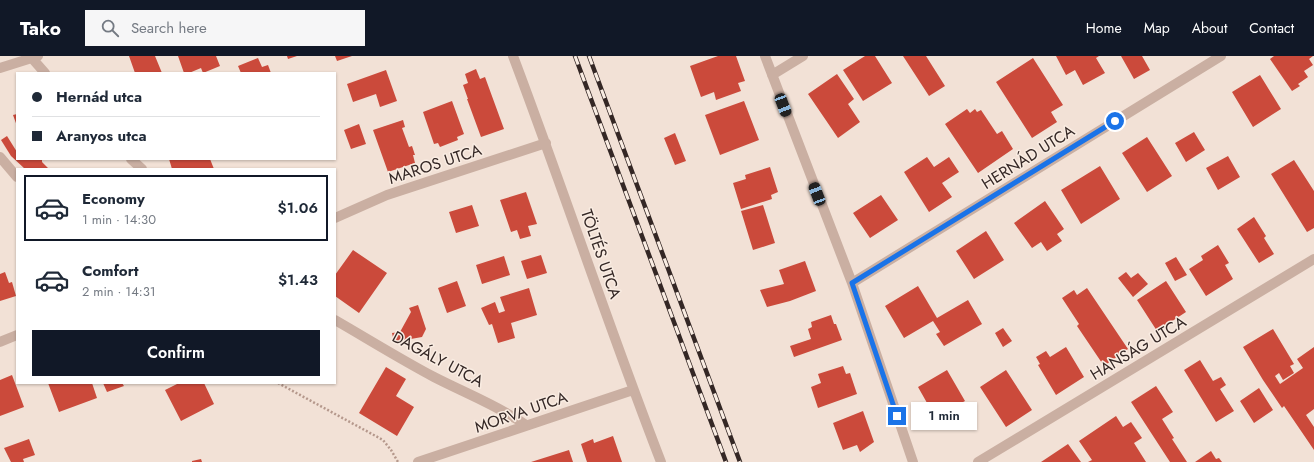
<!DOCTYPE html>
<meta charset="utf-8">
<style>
body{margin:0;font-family:Jost,sans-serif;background:#f6f6f7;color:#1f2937;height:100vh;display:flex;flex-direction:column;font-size:15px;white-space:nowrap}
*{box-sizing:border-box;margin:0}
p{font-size:13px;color:#747a83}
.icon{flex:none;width:22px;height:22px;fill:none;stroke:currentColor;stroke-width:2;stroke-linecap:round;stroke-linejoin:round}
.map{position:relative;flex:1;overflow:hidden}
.drawer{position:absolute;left:16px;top:112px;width:320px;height:216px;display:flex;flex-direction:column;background:#fff;border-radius:0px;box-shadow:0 1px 3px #0004}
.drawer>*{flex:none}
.hud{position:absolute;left:16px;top:16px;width:320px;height:88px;border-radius:0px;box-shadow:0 1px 3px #0004;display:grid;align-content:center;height:88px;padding:0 16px;background:#fff}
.end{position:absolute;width:18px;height:18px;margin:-9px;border:5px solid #1a73e8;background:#fff;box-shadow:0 0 0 2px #fff}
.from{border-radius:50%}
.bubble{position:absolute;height:28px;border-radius:0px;background:#fff;box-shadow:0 1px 3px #0004;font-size:13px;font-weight:600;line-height:28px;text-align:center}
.car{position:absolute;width:12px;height:24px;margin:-12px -6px;border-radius:5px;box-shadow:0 0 3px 1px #0007;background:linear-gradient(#222 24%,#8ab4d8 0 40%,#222 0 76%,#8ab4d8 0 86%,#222 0)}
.hud b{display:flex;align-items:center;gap:14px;height:38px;font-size:15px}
.hud b+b{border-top:1px solid #e0e1e3}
.hud i{width:10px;height:10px;background:#1f2937}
ul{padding:7px 0 0;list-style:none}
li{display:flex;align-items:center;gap:12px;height:66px;margin:0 8px 6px;padding:0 8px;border:2px solid transparent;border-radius:0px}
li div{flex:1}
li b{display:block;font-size:15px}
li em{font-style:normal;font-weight:600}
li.on{border-color:#111827}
li>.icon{width:36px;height:36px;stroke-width:1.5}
.cta{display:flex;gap:8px;margin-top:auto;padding:8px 16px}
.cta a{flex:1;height:46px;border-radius:0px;background:#111827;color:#fff;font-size:16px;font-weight:600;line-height:46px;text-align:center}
header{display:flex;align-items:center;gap:24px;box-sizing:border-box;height:56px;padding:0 20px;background:#111827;color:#fff}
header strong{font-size:19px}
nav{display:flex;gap:22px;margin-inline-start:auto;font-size:14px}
.search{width:280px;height:36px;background:#f6f6f7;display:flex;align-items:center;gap:10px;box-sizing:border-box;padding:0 14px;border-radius:0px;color:#747a83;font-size:15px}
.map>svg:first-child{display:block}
.building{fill:#cb4a3b}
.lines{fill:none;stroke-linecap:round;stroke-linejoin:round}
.path{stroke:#b5988c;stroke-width:2.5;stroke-dasharray:2 2;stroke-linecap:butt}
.minor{stroke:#caafa2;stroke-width:10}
.rail-casing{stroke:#342725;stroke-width:4.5}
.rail{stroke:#f9ece2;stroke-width:3;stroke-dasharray:9;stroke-linecap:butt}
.route{stroke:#1a73e8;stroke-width:5}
.labels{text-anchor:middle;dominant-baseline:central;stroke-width:3;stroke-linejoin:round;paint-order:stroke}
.street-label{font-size:16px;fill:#342725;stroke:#f9ece2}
</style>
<header>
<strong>Tako</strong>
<div class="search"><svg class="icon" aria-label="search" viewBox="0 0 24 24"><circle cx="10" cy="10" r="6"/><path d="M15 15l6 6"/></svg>Search here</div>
<nav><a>Home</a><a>Map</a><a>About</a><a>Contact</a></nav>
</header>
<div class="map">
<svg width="1314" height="406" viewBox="0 0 1314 406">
<rect width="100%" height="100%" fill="#f2e1d6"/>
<path class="building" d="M129,0H155L162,17H135Z
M178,0H216L220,10L203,17L201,12L189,17H184Z
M287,0H297L288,3Z
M335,0H352L337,5Z
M718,0H736L745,25L738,27L741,35L716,44L714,36L701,41L690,10Z
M865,0H875L892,27L863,45L843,14Z
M903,0H926L945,30L929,40Z
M1056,0H1099L1096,2L1105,17L1083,29L1075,14L1066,19Z
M1121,0H1142L1150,14L1134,23Z
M1274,0H1313L1309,3L1313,9L1304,15L1308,21L1298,28L1300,30L1292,35L1270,3Z
M258,2L262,11L268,9L271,17H241L238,10Z
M1033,2L1063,49L1051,56L1057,66L1032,82L996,26Z
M476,13L480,23L485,21L504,73L481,81L467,43H468L463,29L468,27L465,18Z
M386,14L397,45L380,51L376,38L353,46L347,28Z
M837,18L854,43L848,48L860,66L838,82L808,38Z
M1260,19L1281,53L1253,71L1232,36Z
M452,45L464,78L457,81L458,84L440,91L438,87L434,88L423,56Z
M744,45L759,84L720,99L705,59Z
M967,53L970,57L975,53L977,56L981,54L997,78L1002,75L1013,93L978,117L945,68Z
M17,58V70L13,59Z
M403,64L405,71L402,72L409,91L412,90L415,99H413L415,107L388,116L373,74Z
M359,68L366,88L351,93L344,74Z
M1194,76L1205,94L1186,106L1175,87Z
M675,77L686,105L675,109L664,82Z
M7,80L17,96V103H42V106L49,113H25L11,100L1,84Z
M1147,81L1172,120L1147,136L1122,97Z
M1228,100L1240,121L1218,134L1206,112Z
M927,101L934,111L949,101L959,116L942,127L952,141L929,156L904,116Z
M169,103H210L214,113H172Z
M1294,104L1314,135V172L1307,176L1271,118Z
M1100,110L1120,143L1081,168L1061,134Z
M770,111L778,136L771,139L772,143L741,153L733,127L746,123L745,119Z
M526,136L537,168L528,170L531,180L520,183L517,174L511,176L500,144Z
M881,139L898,164L870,182L853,157Z
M1045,145L1064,173L1057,178L1062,185L1047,195L1041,186L1032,192L1014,167Z
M472,149L479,170L456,177L449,156Z
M763,149L775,187L753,194L741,155Z
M1254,161L1266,180L1264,182L1274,198L1259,207L1237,173Z
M986,175L1004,204L974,223L956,195Z
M1218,189L1229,207L1225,209L1233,223L1206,240L1189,213L1203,204L1201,200Z
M353,194L387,217L359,257L335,240V219Z
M541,199L547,217L527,223L521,205Z
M504,200L510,219L482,228L476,209Z
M1176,201L1187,219L1175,225L1165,207Z
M805,205L816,235L790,245L767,251L760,234L784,228L779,214Z
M5,216L9,227L12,226L16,240L0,245V218Z
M1126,216L1131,222L1138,217L1148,228L1133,241L1118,222Z
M457,225L466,250L447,257L438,232Z
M1166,225L1186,256L1157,275L1137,244Z
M918,230L937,262L968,244L982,268L944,290L936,278L940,276L933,265L904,282L885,250Z
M529,232L537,259L511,267L515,282L498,287L492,268L489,269L481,252L495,246L499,257L505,255L500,241Z
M1087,232L1128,293L1104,310L1077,270L1079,268L1062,242L1074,234L1077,239Z
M418,249L426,273L422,281L394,286L392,277L400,276L411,256L409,252Z
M831,259L834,268H836L842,284L794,301L790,290L811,283L808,273L812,271L811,266Z
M1003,272L1012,285L1003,291L995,277Z
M1273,273L1294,308L1290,310L1294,317L1283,324L1279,317L1275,320L1280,328L1303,312L1297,303L1314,291V353L1306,359L1314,371V394L1284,350L1282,352L1263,324L1243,291Z
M1066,291L1084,321L1056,339L1038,309L1040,308L1036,301L1046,295L1050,301Z
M1200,304L1213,325L1221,321L1226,329L1220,333L1234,355L1216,366L1184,314Z
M843,310L846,318L850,317L857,338L818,352L811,331L821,327L818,318Z
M386,311L406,323L396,340L414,351L397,380L359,357Z
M947,314L965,345L935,361L918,331Z
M1006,314L1032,354L1006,371L980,331Z
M12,319L24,351L0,360V324Z
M48,327H92L97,342L59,356Z
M103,327H122L124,330L107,336Z
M179,327H204L214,348L181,365L165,334Z
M1156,330L1173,356L1162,363L1174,382L1172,383L1187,406H1170L1131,346Z
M1259,332L1273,354L1254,367L1240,345Z
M863,355L874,386L860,396L857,389L843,394L833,367Z
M1116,360L1123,371L1131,366L1142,382L1134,387L1146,406H1088L1092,404L1079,385Z
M613,380L622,406H587L581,388L593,383L594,387Z
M29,383L35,399L23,403L24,406H11L4,392Z
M1068,388L1081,406H1041Z
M569,394L573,406H531Z
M1211,395L1216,403L1219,402L1222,406H1195Z
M201,403L202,406H192V405Z"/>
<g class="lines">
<path class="path" d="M278,327L383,384L391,394L398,406"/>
<path class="minor" d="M30,0L45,17
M513,0C564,135 609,272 661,406
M765,0L852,227L913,406
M0,12L38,0
M772,19L803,0
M0,101L17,121
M131,103L142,113
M335,162L387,139L546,87
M852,227L1221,0
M335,264C368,283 400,303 434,321C465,337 497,349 526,369
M0,286L17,279
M418,406L633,334
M978,406L1314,203"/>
<g class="rail-casing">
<path id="rail" d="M575,0L726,406
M589,0L740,406"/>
</g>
<use href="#rail" class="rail"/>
</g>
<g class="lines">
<path class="route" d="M897,360L852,227L1115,65"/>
</g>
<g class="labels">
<g class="street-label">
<text transform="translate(1028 101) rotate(-32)">HERNÁD UTCA</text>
<text transform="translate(435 108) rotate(-18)">MAROS UTCA</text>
<text transform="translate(601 198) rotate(71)">TÖLTÉS UTCA</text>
<text transform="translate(1138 292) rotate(-31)">HANSÁG UTCA</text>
<text transform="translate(438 303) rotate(28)">DAGÁLY UTCA</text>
<text transform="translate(521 356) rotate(-19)">MORVA UTCA</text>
</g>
</g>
</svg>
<i class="end from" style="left:1115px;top:65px"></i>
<i class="end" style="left:897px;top:360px"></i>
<div class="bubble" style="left:911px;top:346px;width:66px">1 min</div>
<i class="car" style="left:783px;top:49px;rotate:159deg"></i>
<i class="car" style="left:817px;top:138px;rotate:339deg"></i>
<div class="hud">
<b><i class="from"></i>Hernád utca</b>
<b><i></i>Aranyos utca</b>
</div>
<section class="drawer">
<ul>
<li class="on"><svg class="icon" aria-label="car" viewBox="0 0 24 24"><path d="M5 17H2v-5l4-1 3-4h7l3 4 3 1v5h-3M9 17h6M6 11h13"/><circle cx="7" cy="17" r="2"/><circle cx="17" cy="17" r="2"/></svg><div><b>Economy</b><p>1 min · 14:30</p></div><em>$1.06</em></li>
<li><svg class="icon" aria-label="car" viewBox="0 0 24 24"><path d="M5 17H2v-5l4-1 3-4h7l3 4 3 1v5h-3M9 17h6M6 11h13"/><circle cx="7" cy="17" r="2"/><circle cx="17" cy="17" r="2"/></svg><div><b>Comfort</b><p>2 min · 14:31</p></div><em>$1.43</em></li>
</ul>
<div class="cta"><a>Confirm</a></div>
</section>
</div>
